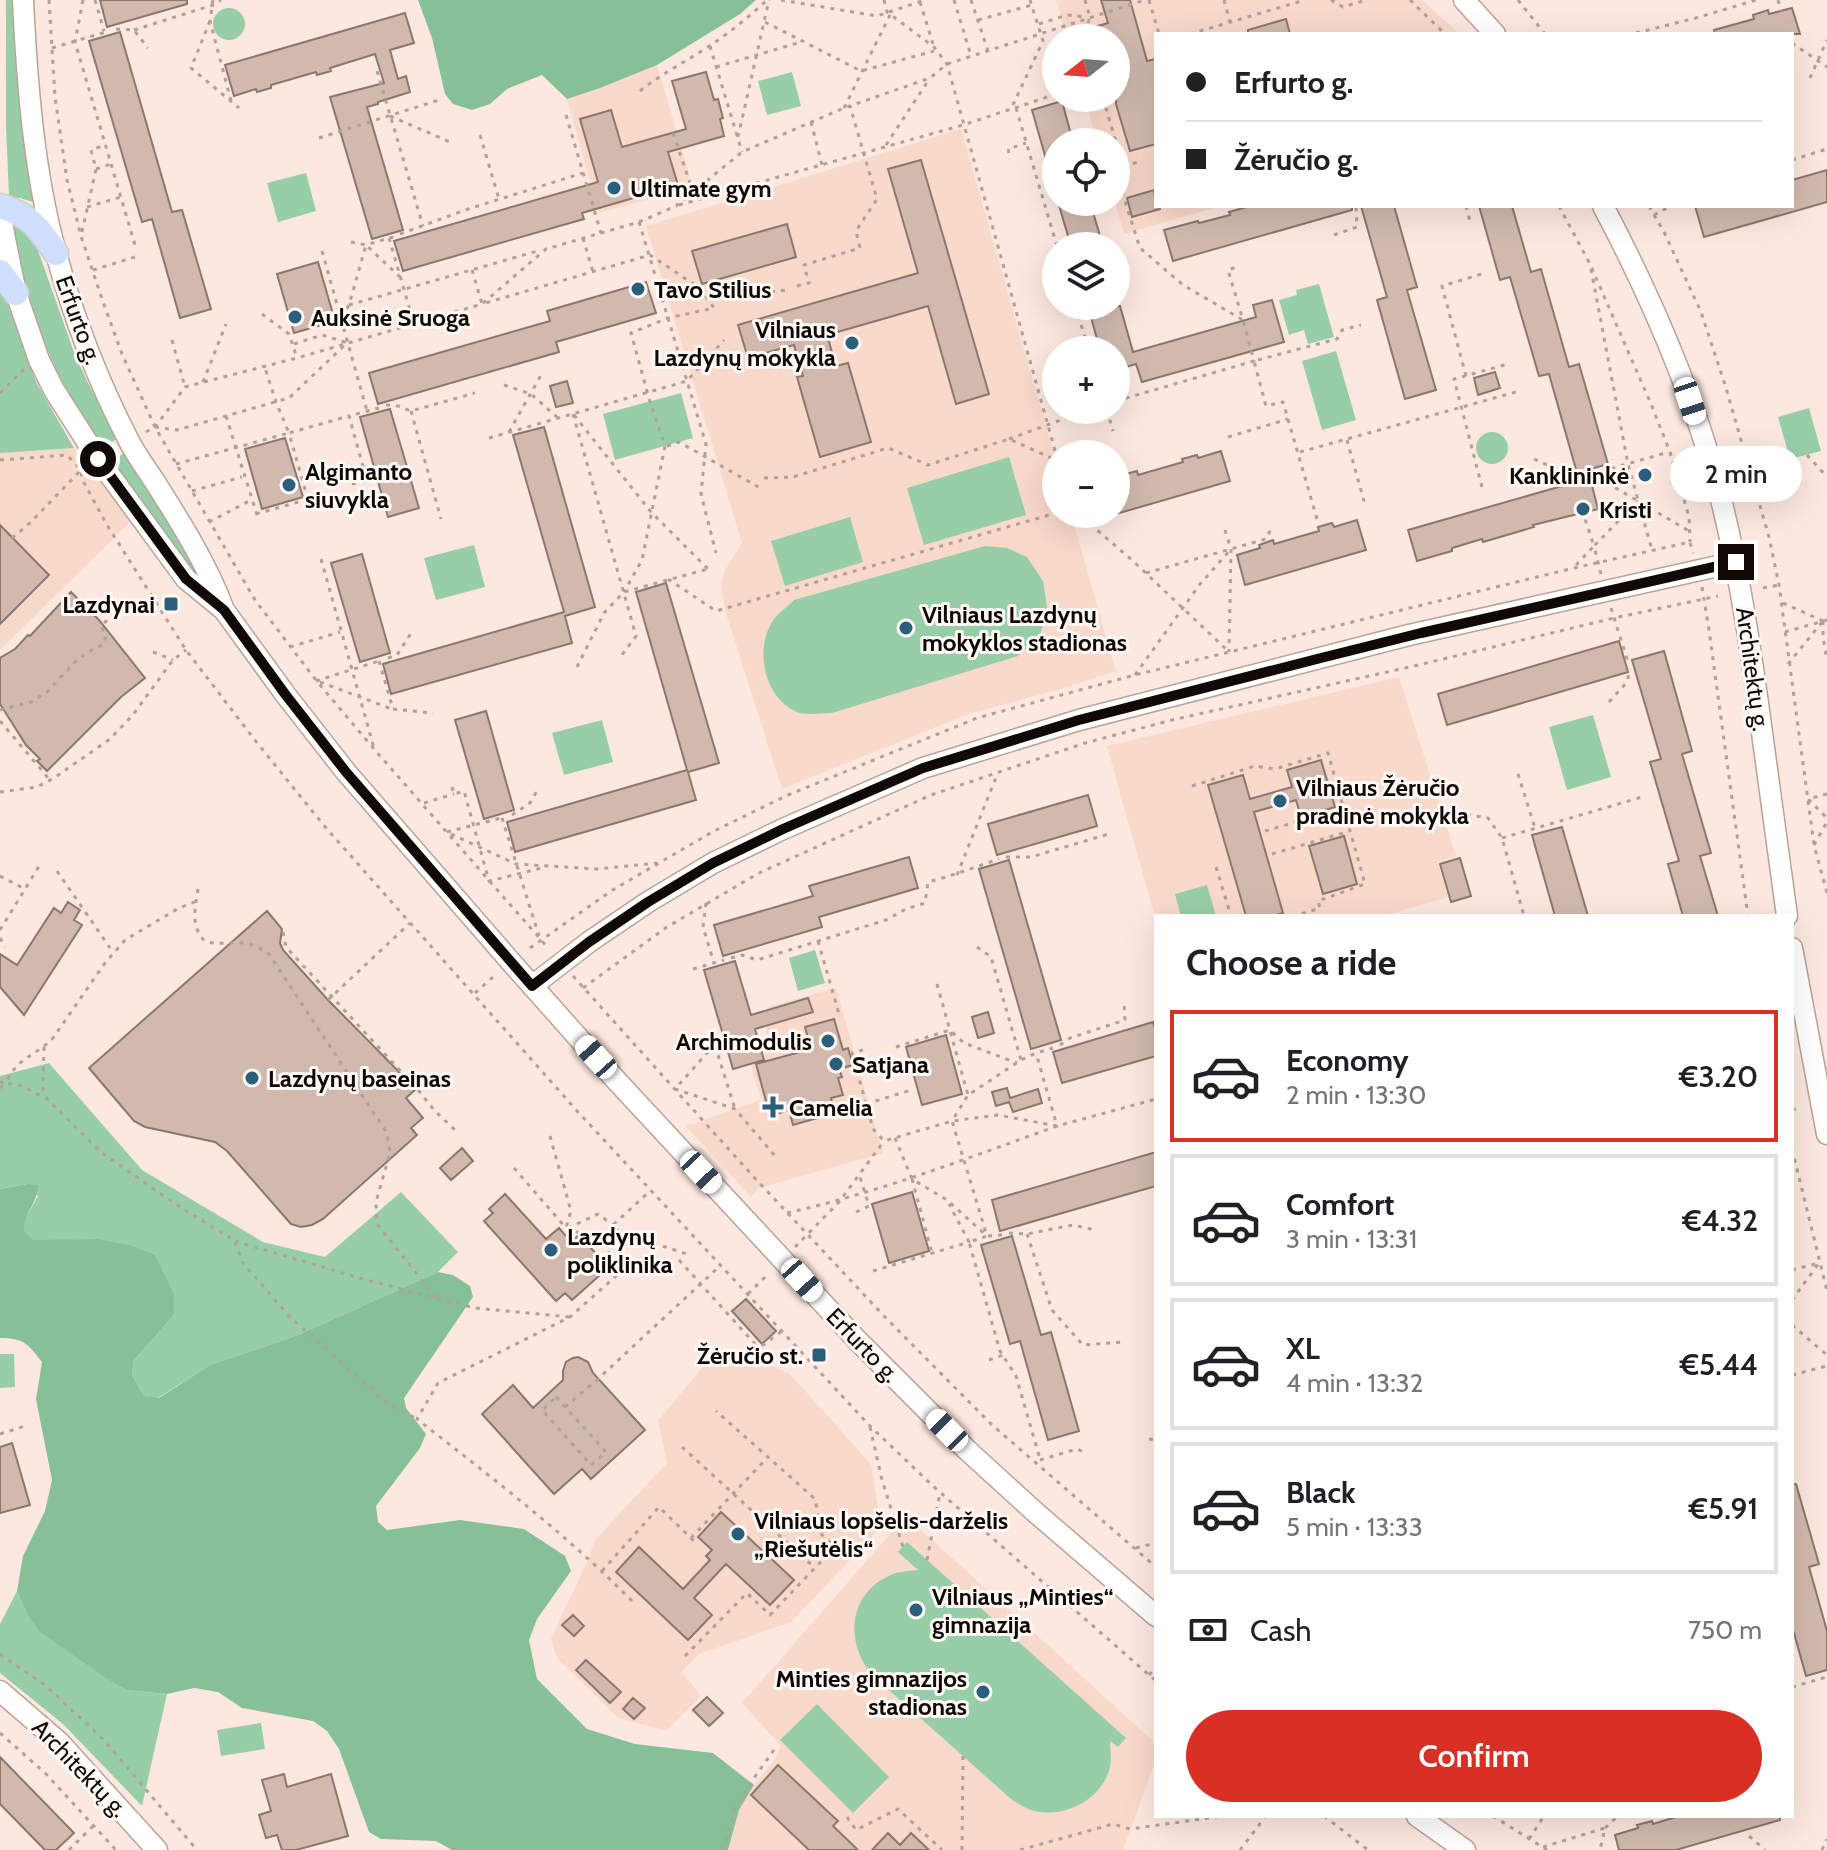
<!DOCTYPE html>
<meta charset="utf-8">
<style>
body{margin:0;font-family:Cabin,sans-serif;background:#f2f2f2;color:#202124;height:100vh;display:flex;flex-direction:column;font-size:30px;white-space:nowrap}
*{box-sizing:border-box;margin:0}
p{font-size:26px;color:#757577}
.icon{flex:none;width:44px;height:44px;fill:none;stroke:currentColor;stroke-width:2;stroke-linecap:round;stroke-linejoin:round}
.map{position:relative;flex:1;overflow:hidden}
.panel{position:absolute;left:1154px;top:914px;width:640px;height:904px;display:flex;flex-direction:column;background:#fff;border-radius:0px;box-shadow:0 8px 32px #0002}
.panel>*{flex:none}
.guide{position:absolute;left:1154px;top:32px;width:640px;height:176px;border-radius:0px;box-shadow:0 8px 32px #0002;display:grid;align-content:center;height:176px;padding:0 32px;background:#fff}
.needle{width:52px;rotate:253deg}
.controls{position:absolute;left:1042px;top:24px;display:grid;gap:16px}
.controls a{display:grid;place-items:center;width:88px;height:88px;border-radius:50%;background:#fff;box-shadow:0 8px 32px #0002;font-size:40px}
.end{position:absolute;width:36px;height:36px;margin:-18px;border:10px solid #110906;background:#fff;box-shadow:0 0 0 4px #fff}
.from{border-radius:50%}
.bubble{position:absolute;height:56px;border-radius:28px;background:#fff;box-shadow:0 8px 32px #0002;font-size:26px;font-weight:600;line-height:56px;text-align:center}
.car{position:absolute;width:24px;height:48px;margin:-24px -12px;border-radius:10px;box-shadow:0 0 6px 2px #0007;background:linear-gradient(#fff 24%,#345 0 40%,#fff 0 76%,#345 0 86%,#fff 0)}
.guide b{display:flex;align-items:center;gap:28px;height:76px;font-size:30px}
.guide b+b{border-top:2px solid #e0e0e0}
.guide i{width:20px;height:20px;background:#202124}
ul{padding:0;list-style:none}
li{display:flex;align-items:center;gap:24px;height:132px;margin:0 16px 12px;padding:0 16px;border:4px solid #e0e0e0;border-radius:0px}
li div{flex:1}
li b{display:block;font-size:30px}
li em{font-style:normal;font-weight:600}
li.current{border-color:#d93025}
li>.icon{width:72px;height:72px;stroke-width:1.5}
h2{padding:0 32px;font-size:36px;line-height:96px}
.pay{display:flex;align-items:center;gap:20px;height:88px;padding:0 32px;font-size:30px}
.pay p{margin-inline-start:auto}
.primary-button{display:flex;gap:16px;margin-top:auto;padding:16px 32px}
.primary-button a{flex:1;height:92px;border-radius:48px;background:#d93025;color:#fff;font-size:32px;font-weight:600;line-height:92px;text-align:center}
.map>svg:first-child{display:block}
.built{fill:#f9d9ca}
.green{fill:#98cea7}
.forest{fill:#86c097}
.building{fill:#d1b9ad;stroke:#8d776d;stroke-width:2}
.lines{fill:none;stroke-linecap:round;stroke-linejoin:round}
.minor-casing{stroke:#baa397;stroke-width:23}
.major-casing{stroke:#cfcecd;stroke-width:27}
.path{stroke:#b2a19a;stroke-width:3;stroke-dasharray:4 6;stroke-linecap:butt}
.minor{stroke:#fff;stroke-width:20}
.major{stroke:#cee0fe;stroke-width:24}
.route{stroke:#110906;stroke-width:10}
.poi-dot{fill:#2a5e7a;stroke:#fef9f6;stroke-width:3}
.labels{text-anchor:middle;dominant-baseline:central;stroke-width:6;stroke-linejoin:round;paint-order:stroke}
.poi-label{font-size:24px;font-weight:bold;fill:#110906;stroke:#fef9f6;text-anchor:start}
.street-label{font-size:24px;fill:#110906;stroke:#fef9f6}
</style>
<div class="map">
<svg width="1827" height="1850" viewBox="0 0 1827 1850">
<rect width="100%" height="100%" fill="#fce8df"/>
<path class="built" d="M1056,0H1422L1460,34H1156V206H1220L1124,234L1115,202L1116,142H1097L1085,98H1116V38H1067Z
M657,65L693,187L599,213L567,99L600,88Z
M961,129L1056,461V514H1071L1116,671L1058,690L968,714L782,789L725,610L721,586L724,572L742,543L646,226Z
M74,448L132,520L0,650V453Z
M1399,677L1456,856L1438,862L1448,897L1383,916H1156V921L1107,746Z
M836,988L883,1153L758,1188L751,1197L686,1126L761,1100L751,1065L765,1060L767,1007Z
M719,1347L789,1373L871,1464L881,1527L791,1622L699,1654L682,1672L701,1696L666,1731L617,1717L557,1658L551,1638L588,1560L595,1540L667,1463L658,1421Z
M906,1516L1156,1744V1759L1123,1850H728L739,1810L754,1785L773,1762L781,1746L742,1703Z"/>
<path class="green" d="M6,0H13L36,203L20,198L9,197L6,127Z
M213 24a16 16 0 1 1 32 0a16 16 0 1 1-32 0Z
M792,72L801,106L767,115L758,81Z
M306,173L316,211L278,222L267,183Z
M15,221L35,242L75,355L90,387L118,438L103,448C87,423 71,399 58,373C35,326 22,276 12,225Z
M1319,284L1334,337L1308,344L1304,330L1289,335L1279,300L1297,295L1296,290Z
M0,292L6,300L36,382L74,448L0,453Z
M1336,351L1356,420L1322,430L1302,361Z
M681,393L693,438L615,460L603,414Z
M1809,408L1821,451L1790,459L1778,417Z
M1476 448a16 16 0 1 1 32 0a16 16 0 1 1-32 0Z
M126,452L216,598L213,599L111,461Z
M1009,457L1026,515L924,545L907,488Z
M850,517L863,562L785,586L771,541Z
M474,545L485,587L436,600L424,558Z
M985,546L1007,548L1027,557L1043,581L1047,606L1040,637L1018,656L832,713C822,713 809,715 800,713C765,701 754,652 772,622C777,614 787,607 794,600Z
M1593,715L1611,777L1567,790L1549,727Z
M602,720L613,762L564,775L552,733Z
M1207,885L1216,916H1181L1175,894Z
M815,950L825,983L798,991L789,958Z
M49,1063L142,1170L263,1242L325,1257L401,1192L458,1252L438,1272L298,1335L210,1365L158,1398L144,1396L132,1375L134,1360L174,1315L97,1239L33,1241L24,1231V1221L38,1196L27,1184L0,1189V1076Z
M0,1354H14L15,1387L0,1388Z
M907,1542L1126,1738L1118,1747L1110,1741C1110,1749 1112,1759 1110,1767C1103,1797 1070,1816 1040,1812C1029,1811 1020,1805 1011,1799L871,1674C844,1639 849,1592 893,1574C901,1571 910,1571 918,1570L898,1552Z
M17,1591L27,1614L127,1690L167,1694L142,1806L63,1724L0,1673V1624Z
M817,1704L889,1777L853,1813L780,1740Z
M261,1723L265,1749L221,1756L217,1730Z"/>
<path class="forest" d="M418,0H756L740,14L657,65L600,88L567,99L542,75L507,89L490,104L472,110L453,104L445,94L432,38Z
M27,1184L38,1185C38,1203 23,1214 24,1231L33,1240L97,1239L129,1245L155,1255L174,1294V1315L134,1360L132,1375L144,1396L159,1398L210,1365L298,1335L438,1272L453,1275L470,1286L473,1297L404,1398L406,1408L426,1434L420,1448L376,1506L378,1522L387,1530L460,1520L524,1529L565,1556L571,1571L537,1619L529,1640L537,1679L587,1729L635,1744L713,1753L754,1785L739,1810L728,1850H452L436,1841L381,1839L369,1832L339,1749L327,1731L313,1721L242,1708L218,1692L194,1688L167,1694L127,1690L106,1678L40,1632L27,1614L17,1591L23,1556L45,1511L52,1480L36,1399L42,1362C28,1344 24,1338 0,1338V1189Z"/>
<path class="building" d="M100,0H187V4L107,27Z
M1101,0H1130L1147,61L1156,59V144L1130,151L1116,104V38H1071L1070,34L1108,23Z
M1792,8L1800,34H1715L1714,30L1754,19L1753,15L1768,10L1769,14Z
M405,13L414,43L390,50L398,79L406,76L410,92L378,102V104L367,107L403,230L372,239L330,97L384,83L375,54L330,68L331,71L317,75L316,72L271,85V88L257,92L256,89L234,96L225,65Z
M1286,19L1290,34H1248V30Z
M120,32L172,212L182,210L211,309L180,318L152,219L142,222L89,41Z
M706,72L714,100L718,99L723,118L720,119L724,136L668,152L678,185L582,213L584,219L403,271L394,241L598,182L580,119L611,110L622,147L686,129L672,81Z
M1062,101L1073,142H1056V179L1052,180L1032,110Z
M921,160L989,394L956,404L928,306L827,335L836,366L848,363L871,442L820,457L797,377L803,376L794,345L748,358L738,325L918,273L888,169Z
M1827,170V202L1704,237L1695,206H1792V180Z
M1154,190L1156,206H1159L1160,209L1132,217L1127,198Z
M1058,202H1090L1103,246H1071Z
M1250,206H1352V210L1173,261L1164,230L1198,221L1199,223L1230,215L1229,212Z
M1361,206H1394L1417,287L1407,290L1436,390L1405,399L1377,300L1387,297Z
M1479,206H1512L1531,272L1541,269L1569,367L1579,364L1608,464L1577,473L1549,374L1539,376L1510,277L1500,280Z
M787,224L796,257L702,284L692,251Z
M318,262L335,321L294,333L277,274Z
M646,282L656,313L556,342L559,352L378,404L369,373L550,321L547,311Z
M1272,300L1284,342L1142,382L1136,364L1116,370V350H1100L1088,306H1120L1133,352L1256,317L1253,305Z
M1495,372L1500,388L1478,395L1474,378Z
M567,381L573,403L556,407L550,386Z
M390,409L419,508L388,517L360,417Z
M544,427L595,607L565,616L572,643L391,694L383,664L564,612L513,435Z
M285,438L303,497L262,509L245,449Z
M1221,451L1230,481L1116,514V481L1123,479L1122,475L1137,471L1138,475L1183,462L1182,459L1197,455L1198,458Z
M1590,478L1598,509L1533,525L1534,527L1483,542L1482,539L1452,548V551L1417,561L1408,530Z
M1357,520L1366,550L1245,585L1237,555L1260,548L1259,545L1273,540L1274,544L1319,531L1318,527L1332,523L1334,527Z
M0,525L49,575L0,624Z
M362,554L390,653L360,662L331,563Z
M666,583L719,763L688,772L696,800L515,852L507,822L687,770L636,592Z
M71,592L99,620L145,678L121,697L47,771L37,761L40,759L26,745L0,704V658L15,649L28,635L30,636Z
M1619,641L1628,672L1447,725L1438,694Z
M1664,651L1692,751L1682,754L1711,853L1700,856L1718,916H1683L1668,864L1679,861L1650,762L1661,759L1632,660Z
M486,711L514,810L484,819L455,720Z
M1321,760L1335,807L1301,817L1296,800L1254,812L1283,913L1273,916H1246L1208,785L1243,775L1250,799L1292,787L1287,770Z
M1088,795L1097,826L997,855L988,824Z
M1562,827L1588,916H1555L1532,835Z
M1344,836L1357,884L1323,894L1309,846Z
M909,857L918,888L819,917L822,927L723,956L714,925L813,896L809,886Z
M1460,858L1471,896L1451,902L1440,864Z
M1009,860L1061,1040L1031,1049L979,869Z
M68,902L80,910L74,920L82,925L24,1015L0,987V954L17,965L54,908L61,913Z
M267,911L282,929L280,943L283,950L328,1000L416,1089L406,1098L423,1118L411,1128L417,1135L323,1219L312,1225L301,1227L291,1224L227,1151L215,1142L145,1127L134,1121L89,1068Z
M735,961L751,1015L808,998L813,1012L755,1029L764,1060L733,1069L704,970Z
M988,1012L994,1033L978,1038L972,1017Z
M834,1019L843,1050L848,1048L853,1065L839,1069L842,1077L838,1078L843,1095L831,1098L835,1113L793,1125L789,1110L770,1116L756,1064L811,1049L805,1027Z
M1153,1022L1156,1031V1056L1062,1083L1053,1052Z
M946,1035L962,1094L922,1105L906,1047Z
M1007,1088L1010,1098L1038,1089L1042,1103L1013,1112L1009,1102L996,1106L992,1092Z
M462,1148L473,1161L451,1180L440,1168Z
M1156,1152V1186L1000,1231L992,1200Z
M912,1192L929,1251L889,1263L872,1204Z
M505,1194L546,1239L559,1228L571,1242L579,1235L600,1258L591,1266L600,1275L572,1300L565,1293L556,1301L484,1221L493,1213L489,1209Z
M1012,1236L1041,1335L1051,1332L1079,1431L1048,1440L1020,1341L1010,1344L981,1245Z
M746,1299L776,1331L762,1344L732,1311Z
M578,1357L588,1362L593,1373L645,1430L591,1479L582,1469L554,1494L482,1414L513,1385L533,1408L563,1380V1371L566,1362L573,1358Z
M12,1443L30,1505L0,1513V1447Z
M1792,1484H1796L1819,1564L1809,1567L1827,1631V1670L1806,1676L1792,1626Z
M721,1512L794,1580L770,1605L726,1564L694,1598L712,1615L688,1640L616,1572L639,1547L683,1589L710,1560L706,1556L712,1550L698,1537Z
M573,1615L584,1626L574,1636L562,1625Z
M586,1660L621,1692L610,1703L576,1670Z
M707,1697L723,1713L709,1726L693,1710Z
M633,1698L645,1708L634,1719L623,1709Z
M0,1757L74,1833L56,1850H45L0,1804Z
M778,1765L838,1821L833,1826L858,1850H809L751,1795Z
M284,1774L287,1787L331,1774L348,1836L296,1850H282L277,1835L266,1838L259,1815L271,1811L262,1780Z
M1679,1816H1780V1820L1676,1850H1619L1615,1835L1638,1828L1637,1825L1652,1821L1653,1824Z
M888,1833L900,1845L911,1833L929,1850H872Z"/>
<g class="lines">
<g class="minor-casing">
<path id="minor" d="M23,0C27,84 34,173 56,253C73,316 99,383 129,441C136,455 146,468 155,482C181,523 207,564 224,610
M1464,0L1495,34
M1603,206C1649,293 1689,384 1716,480C1737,558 1749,638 1760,718C1769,784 1778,850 1787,916
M0,214L16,293L39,360L54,390L98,459L186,579L224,610L285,694L346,772L511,962L615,1079L858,1341L967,1450L1035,1512L1156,1616
M1792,948L1827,1134
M532,986L589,942L648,902L713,863L783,829L923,768L1079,720L1409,635L1736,562
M0,1691L59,1742L157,1850
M1417,1816L1465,1850"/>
</g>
<g class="major-casing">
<path id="major" d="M0,206C30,215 39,228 56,253
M0,272L16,293"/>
</g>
<path class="path" d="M49,0L55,97L67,180L81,236L102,299L122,354L155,427L255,600L315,679L374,749L549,949
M83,0L75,42L135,245L133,250
M95,0L104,31
M213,0L210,21L231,101
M781,0L877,16L925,0
M884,0L887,12L934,47L947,64L1056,454
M954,0L971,56
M971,0L988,51
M1085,0L1090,17L1084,35L1085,38
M1149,0L1159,34
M1224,0L1230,22
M1331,0L1343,7L1366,0
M1410,0L1445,34
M1518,0L1545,34
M1778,0L1781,11
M920,2L933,44
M978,20L1032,5
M210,21L191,68L239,108
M765,22L861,71L934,51
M1039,24L1067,15L1086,17
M116,29L134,30L148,48
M134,30L213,5L221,0
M1636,33L1696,18L1756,0
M1190,34L1305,0
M1792,43L1827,67
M710,46L742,152
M52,48L109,31
M716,67L801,42
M377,71L423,226
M1810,78L1827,40
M640,91C661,74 685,62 708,47C729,33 749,17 767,0
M1103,98L1116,142
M844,108L890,15
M1015,108L1056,94
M1016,108L1057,246
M566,115L601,233
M390,116L450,142
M811,122L822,165
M673,133L693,192
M480,135L499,199
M738,137L769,0
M319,138L439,100
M1116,143L1123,166V195L1140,248L1183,285L1243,320L1228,270L1236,267
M886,145L930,78
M1009,153L1008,149L1026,143
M1792,160L1827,149
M1123,166L1139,162
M96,169L111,164
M679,205L963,125L1011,109L1043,41L1030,0
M1466,206L1471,225
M1559,206L1590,264L1651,404L1670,452L1689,517L1690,542
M1649,206L1664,232L1701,312L1726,388L1769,537L1779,585L1814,845L1827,893
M87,207L121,197
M1654,215L1669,207
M639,222L706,444L701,494L716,553
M82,232L96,169L91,150L105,145
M400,234L468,209L583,173
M1334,235L1357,227L1356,206
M389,238L414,324
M583,238L593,272
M351,242L366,245L393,237
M322,251L367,411
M1591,269L1628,464L1652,550
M93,270L135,257
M472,270L482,304L650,255L701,289L714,308L668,318L631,333L650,402L665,446L642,560L624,592
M797,286L809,283L804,265L860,248L856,231L877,199L850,106
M761,293L786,290
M349,305L541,250
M1075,306L1089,350
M262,314L289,334L297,358
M341,317L349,305L366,245L401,278
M172,340L185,387
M294,344L322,335L348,343
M1466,376L1442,286L1482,274
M203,382L226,324
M504,385L531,394L558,418
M0,393L24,369
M1116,401L1254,361L1243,320
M386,405L398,406L411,411L475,393
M1107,410L1113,431
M411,411L441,519
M573,414L636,636L619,659
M574,415L651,512L708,569
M226,416L258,518
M155,427L177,430L289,398L345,345
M146,432L155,427L185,387L297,358L482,304L546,249L639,222L676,206L742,152L844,108L930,78L947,64L1145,0
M509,432L541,375
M1228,437L1288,419
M489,438L687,381L724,340
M1009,439L1088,410
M1347,440L1365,505
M667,446L679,442L762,489
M1300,452L1516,392
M1807,455L1827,477
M1534,459L1576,478L1582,477
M0,460L67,455L81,470L82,479L107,525L186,650L254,739L326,828L578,1112L870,1426L934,1487L1156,1681
M176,464L289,433L276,402L264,365
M1592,474L1669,452
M1589,475L1592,474L1689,531
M764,478L793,477L888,448L928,465L1009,439L1056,460
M352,484L367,481L349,416L379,408
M1482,487L1454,379L1508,364
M192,491L242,477
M256,514L302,501L306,493L289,433L349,416
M1317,519L1283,402L1266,406L1254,361L1337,339L1342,330L1361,325
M209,522L251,500
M1090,524L1132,560L1228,651
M1225,530L1231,549L1229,652
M12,538L30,523L81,470
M321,559L374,748
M1576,565L1594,546L1583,513
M1146,573L1266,539L1271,529
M1601,574L1594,546L1638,501
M668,579L716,611L1056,513
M1702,587L1709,630L1748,916
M1763,588L1779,585
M1783,603L1823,621
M1611,608L1628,662
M1823,621V637L1827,660
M1785,632L1827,620
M290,647L340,632
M153,652L173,660
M388,658L397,655L413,630
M379,661L393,709L433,713
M1788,664L1823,621
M577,667L604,613L624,592L708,569
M1135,675L1200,584L1231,549
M316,681L382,660
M320,682L392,709
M1609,702L1627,682L1630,669
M0,710L31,702L47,692L75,662L88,652L104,644L106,635L101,626L119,609
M0,721L50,780
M1518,774L1535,828
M1192,786L1255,766L1275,769L1328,753L1365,884L1318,901L1320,908L1295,916
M452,787L454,794L464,791L489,881L546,867
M0,792L37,787L54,778L110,739L132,716L173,660L186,650
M1827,794L1808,799L1827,818
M424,803L454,794
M1457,813L1488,818L1502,838L1524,916
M512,815L530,803L537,791
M502,818L539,936
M1265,831L1344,808
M447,832L505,817
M451,834L516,864L597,869L657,863
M1502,838L1642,797
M1814,845L1827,822
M1272,854L1350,831
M1006,857H1031L1112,833
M1216,867L1231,916
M57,871L110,948
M957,875L997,775
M0,876L25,889
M198,889C195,909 190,928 206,942C233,947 241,935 269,954L387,1133L390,1153L376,1202L377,1224L436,1298
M706,903L703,927L714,963
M0,930L41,863
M283,932L286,947L419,1091L434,1110L456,1131
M0,938L5,947
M818,941L839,1014
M977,947L991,957L1021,1060
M530,948L611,891L714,831L788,795L977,718L1135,675L1574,568L1690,542L1693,553
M731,958L742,955L757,960L886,920L906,909L925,903L928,882C952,876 975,867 999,859
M693,969L724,960
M573,976L751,1174L884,1316L991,1424L1156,1567
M937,984L968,1095
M583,988L667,927L759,873L931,795L1085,743L1172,720L1414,666L1614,618L1718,596
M475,993L493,977
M328,1000L410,923
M712,1036L735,1109
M715,1044L675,1089L735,1109L776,1157
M1060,1045L1070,1038L1125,1020L1124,1003
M44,1047L43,1088L47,1099
M896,1047L950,1030L964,1043L1017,1063
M863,1050L852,1053L873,1129L884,1141L952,1121L998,1115L1057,1126L1156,1099
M0,1082L6,1083C17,1057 36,1056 53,1038L105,963L125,940L179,908L197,901
M0,1088L6,1083L22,1086L47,1099L102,1153L183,1209L234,1240L243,1263L290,1317L388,1404L417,1419
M866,1104L908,1091
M1792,1110L1799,1108
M550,1136L571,1211L566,1228
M895,1138L912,1179L947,1200L987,1236L969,1242L1000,1351L1016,1376L1040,1459
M1792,1149L1827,1291
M514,1168L566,1228L590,1237L602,1246
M912,1179L932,1253
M856,1212L869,1206L859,1174
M787,1213C880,1192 968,1158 1057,1126L1036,1053
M568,1228L598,1214L613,1225
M619,1232L613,1225L650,1191
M1009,1233L1027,1234L1073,1225L1095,1230
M1027,1234L1052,1310L1083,1345L1122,1342
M1002,1235L987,1236L952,1121L968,1095L1021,1060L1036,1053L1053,1048
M235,1241L359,1278L475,1308L570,1317
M795,1247L839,1202L884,1141
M679,1260L755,1344L763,1345L782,1331
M624,1269L602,1246L619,1232L687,1254
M1792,1270L1819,1263L1792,1300
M873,1271L969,1242L949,1204
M748,1294L768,1274
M1792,1325L1827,1355
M989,1360L1003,1355
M1792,1375L1827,1366
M556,1397L606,1452L591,1465L542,1410Z
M565,1407L598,1379L721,1265
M870,1427L882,1480L903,1547
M0,1434L25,1426
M1149,1439L1156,1440
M682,1447L815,1568
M1040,1460L1077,1449L1086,1453
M691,1538L768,1457L716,1411
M1136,1548L1156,1543
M927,1560L940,1493
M602,1571L659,1507L696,1543
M632,1601C566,1534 491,1477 417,1419L438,1383L570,1317L624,1269L655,1270L662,1275
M0,1654L46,1686L103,1739L197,1850
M685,1656L747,1593L770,1615L835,1547L822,1535L815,1499L768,1457
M1149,1675L1156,1667
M1792,1687L1827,1677
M0,1733L46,1774L116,1850
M1324,1816L1368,1850
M1493,1816L1547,1850
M847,1817L856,1830L898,1809L942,1850
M1605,1828L1618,1816
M1749,1836L1765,1850
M1529,1839L1544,1816
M1543,1847L1605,1828L1600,1850
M69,1850L94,1825
M722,1850L735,1809L754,1778L776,1747
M962,1850L963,1756
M1020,1850L1113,1824L1130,1829L1223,1816
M1240,1850L1266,1816
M1822,1850L1827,1839"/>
<use href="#minor" class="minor"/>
<use href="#major" class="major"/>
</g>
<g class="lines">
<path class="route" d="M98,459L186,579L224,610L285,694L346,772L532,986L589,942L648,902L713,863L783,829L923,768L1079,720L1317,659L1421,633L1736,562"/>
</g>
<g class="poi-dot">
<circle cx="614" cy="188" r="8"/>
<circle cx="638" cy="289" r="8"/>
<circle cx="295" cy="317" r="8"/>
<circle cx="852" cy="343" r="8"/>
<circle cx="1645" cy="475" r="8"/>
<circle cx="289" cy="485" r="8"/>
<circle cx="1583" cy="509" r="8"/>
<rect x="163" y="596" width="16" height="16" rx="4"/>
<circle cx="906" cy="628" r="8"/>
<circle cx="1280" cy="801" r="8"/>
<circle cx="828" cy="1041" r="8"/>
<circle cx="836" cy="1064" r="8"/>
<circle cx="252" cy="1078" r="8"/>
<path d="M769 1095h8v8h8v8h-8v8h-8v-8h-8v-8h8z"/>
<circle cx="551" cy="1250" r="8"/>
<rect x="811" y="1347" width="16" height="16" rx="4"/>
<circle cx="738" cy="1534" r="8"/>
<circle cx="916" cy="1610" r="8"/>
<circle cx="983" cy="1692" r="8"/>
</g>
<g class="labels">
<g class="poi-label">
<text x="630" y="188">Ultimate gym</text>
<text x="654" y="289">Tavo Stilius</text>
<text x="311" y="317">Auksinė Sruoga</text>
<text x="836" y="329" text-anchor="end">Vilniaus<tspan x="836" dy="28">Lazdynų mokykla</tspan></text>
<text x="305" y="471">Algimanto<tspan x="305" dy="28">siuvykla</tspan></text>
<text x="1629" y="475" text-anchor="end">Kanklininkė</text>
<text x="1599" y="509">Kristi</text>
<text x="155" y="604" text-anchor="end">Lazdynai</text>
<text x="922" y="614">Vilniaus Lazdynų<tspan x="922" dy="28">mokyklos stadionas</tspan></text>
<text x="1296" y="787">Vilniaus Žėručio<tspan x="1296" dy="28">pradinė mokykla</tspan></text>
<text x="812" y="1041" text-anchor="end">Archimodulis</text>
<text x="852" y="1064">Satjana</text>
<text x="268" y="1078">Lazdynų baseinas</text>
<text x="789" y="1107">Camelia</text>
<text x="567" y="1236">Lazdynų<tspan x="567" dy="28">poliklinika</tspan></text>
<text x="803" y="1355" text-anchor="end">Žėručio st.</text>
<text x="754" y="1520">Vilniaus lopšelis-darželis<tspan x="754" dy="28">„Riešutėlis“</tspan></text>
<text x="932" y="1596">Vilniaus „Minties“<tspan x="932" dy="28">gimnazija</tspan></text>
<text x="967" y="1678" text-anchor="end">Minties gimnazijos<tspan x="967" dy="28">stadionas</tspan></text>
</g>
<g class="street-label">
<text transform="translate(79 320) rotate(70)">Erfurto g.</text>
<text transform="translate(1753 669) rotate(82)">Architektų g.</text>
<text transform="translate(863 1345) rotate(46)">Erfurto g.</text>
<text transform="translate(80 1768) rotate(46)">Architektų g.</text>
</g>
</g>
</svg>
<div class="controls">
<a><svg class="needle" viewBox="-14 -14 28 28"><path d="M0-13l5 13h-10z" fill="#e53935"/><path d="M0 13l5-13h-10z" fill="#757577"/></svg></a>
<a><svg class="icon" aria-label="locate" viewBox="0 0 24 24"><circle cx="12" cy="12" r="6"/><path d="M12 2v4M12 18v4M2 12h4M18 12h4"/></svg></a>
<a><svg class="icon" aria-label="layers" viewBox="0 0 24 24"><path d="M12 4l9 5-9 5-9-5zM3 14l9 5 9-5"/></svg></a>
<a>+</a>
<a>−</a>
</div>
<i class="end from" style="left:98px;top:459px"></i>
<i class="end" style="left:1736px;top:562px"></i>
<div class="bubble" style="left:1670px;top:446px;width:132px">2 min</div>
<i class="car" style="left:1690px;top:401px;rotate:162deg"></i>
<i class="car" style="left:596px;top:1057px;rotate:318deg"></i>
<i class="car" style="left:701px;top:1172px;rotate:137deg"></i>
<i class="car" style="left:802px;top:1280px;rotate:138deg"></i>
<i class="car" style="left:947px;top:1430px;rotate:315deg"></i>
<div class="guide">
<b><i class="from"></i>Erfurto g.</b>
<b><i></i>Žėručio g.</b>
</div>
<section class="panel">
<h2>Choose a ride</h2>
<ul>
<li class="current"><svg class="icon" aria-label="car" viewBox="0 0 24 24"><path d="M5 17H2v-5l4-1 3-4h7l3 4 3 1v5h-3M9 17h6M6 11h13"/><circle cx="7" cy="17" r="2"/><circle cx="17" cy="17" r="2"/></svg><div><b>Economy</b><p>2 min · 13:30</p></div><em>€3.20</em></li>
<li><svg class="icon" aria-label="car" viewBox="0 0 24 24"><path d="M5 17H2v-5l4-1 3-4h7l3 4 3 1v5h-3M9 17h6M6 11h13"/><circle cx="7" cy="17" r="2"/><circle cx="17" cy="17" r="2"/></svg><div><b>Comfort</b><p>3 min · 13:31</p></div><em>€4.32</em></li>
<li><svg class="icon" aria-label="car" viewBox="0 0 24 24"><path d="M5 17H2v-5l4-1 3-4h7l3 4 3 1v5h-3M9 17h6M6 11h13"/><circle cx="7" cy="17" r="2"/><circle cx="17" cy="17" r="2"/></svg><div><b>XL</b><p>4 min · 13:32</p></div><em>€5.44</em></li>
<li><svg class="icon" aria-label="car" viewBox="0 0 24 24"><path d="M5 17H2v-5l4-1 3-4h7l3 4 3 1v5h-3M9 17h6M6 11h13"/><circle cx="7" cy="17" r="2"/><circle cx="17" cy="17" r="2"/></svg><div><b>Black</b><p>5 min · 13:33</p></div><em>€5.91</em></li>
</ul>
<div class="pay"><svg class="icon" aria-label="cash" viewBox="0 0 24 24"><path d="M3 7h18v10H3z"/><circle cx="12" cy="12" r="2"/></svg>Cash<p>750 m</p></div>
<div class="primary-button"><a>Confirm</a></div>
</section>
</div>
